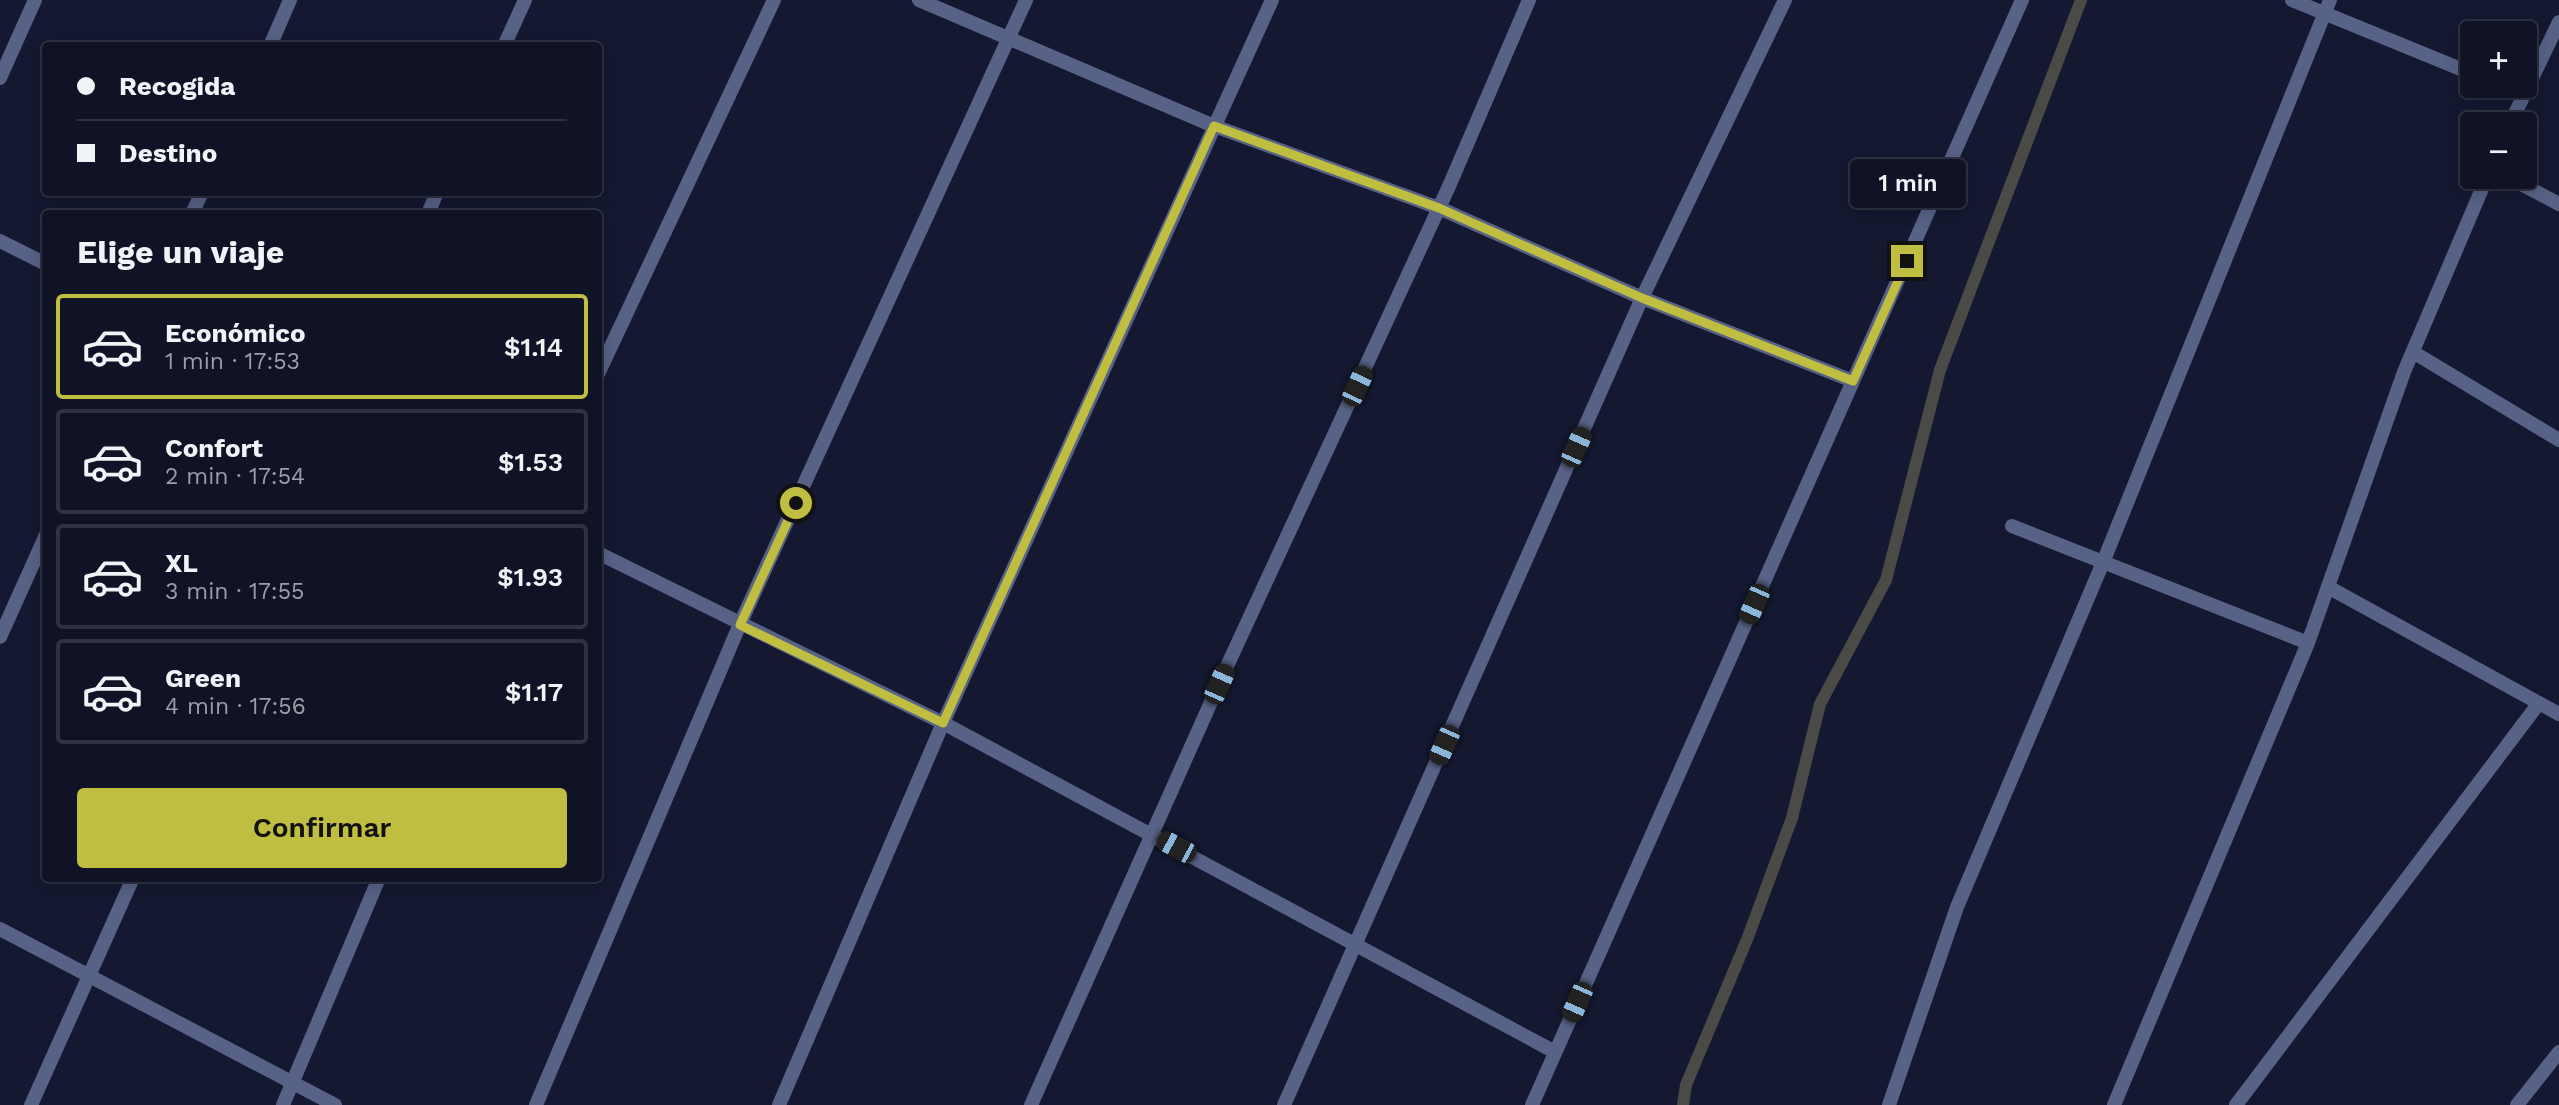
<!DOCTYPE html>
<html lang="es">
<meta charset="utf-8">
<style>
body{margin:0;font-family:"Work Sans",sans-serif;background:#181c2d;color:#f1f3f6;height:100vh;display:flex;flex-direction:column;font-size:26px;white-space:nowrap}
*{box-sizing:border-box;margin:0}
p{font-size:23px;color:#9b9ea7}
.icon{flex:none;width:38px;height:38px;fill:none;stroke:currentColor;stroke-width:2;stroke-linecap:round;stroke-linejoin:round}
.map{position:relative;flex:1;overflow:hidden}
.details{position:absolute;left:42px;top:210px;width:560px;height:672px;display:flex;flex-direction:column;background:#0f1325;border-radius:7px;box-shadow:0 4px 18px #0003,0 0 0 2px #2f3242}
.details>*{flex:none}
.guide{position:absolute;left:42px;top:42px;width:560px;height:154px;border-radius:7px;box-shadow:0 4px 18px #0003,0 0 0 2px #2f3242;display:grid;align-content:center;height:154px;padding:0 35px;background:#0f1325}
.buttons{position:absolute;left:2460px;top:21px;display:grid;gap:14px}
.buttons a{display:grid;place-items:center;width:77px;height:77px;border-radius:7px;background:#0f1325;box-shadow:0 4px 18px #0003,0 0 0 2px #2f3242;font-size:35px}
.end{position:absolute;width:32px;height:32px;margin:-16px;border:9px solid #c0be41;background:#111;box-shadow:0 0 0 4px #111}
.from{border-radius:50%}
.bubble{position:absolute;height:49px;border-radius:7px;background:#0f1325;box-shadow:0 4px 18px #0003,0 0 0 2px #2f3242;font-size:23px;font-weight:600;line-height:49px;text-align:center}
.car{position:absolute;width:21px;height:42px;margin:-21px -10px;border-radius:9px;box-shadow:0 0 5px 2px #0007;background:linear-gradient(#222 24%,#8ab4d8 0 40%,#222 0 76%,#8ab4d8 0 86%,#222 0)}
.guide b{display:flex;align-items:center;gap:24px;height:66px;font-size:26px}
.guide b+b{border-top:2px solid #2f3242}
.guide i{width:18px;height:18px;background:#f1f3f6}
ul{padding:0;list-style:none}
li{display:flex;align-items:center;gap:21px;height:105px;margin:0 14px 10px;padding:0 21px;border:4px solid #2f3242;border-radius:7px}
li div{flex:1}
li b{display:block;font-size:26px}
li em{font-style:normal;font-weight:600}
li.current{border-color:#c0be41}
li>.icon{width:63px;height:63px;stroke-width:1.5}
h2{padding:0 35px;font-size:32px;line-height:84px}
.primary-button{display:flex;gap:14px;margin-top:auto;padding:14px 35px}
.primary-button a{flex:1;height:80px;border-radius:7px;background:#c0be41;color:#111;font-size:28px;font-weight:600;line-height:80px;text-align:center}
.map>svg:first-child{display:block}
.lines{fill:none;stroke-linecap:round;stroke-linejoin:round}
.stream{stroke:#4a4a46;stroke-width:12}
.minor{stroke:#586286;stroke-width:14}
.tertiary{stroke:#586286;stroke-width:14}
.route{stroke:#c0be41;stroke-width:9}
</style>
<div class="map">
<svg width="2559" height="1105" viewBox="0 0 2559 1105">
<rect width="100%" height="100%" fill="#141931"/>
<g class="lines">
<path class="stream" d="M1683,1105L1686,1085L1748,937L1792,818L1820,704L1886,580L1940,370L2081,0"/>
<path class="minor" d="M919,0L1214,126L1439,208L1642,298L1853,381
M2292,0L2473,74
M270,46L290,0
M504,46L525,0
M0,78L35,0
M2502,86L2522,95
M2510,124L2559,22
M2508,177L2559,204
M192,214L202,192
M428,214L437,192
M0,241L46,264
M2413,352L2559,440
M598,374L774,0
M2012,526L2308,643
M598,553L943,723L1555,1052
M2328,587L2559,714
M0,637L46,535
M31,1105L133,878
M283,1105L379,878
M779,1105L943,723L1272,0
M1031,1105L1228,664L1450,184L1529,0
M1284,1105L1642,298L1785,0
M1532,1105L2022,0
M1889,1105L1957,907L2104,560L2330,0
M2114,1105L2308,643L2404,372L2487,177
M2236,1105L2539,703
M2517,1105L2559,1052"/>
<path class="tertiary" d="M0,929L335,1105
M536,1105L740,624L1026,0"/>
</g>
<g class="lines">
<path class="route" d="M796,503L740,625L943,723L1214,126L1439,208L1642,298L1853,381L1907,261"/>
</g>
</svg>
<div class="buttons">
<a>+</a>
<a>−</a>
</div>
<i class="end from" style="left:796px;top:503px"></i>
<i class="end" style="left:1907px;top:261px"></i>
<div class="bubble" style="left:1850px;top:159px;width:116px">1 min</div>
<i class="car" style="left:1357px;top:386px;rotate:25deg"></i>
<i class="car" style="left:1576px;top:447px;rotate:24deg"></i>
<i class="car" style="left:1754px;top:604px;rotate:204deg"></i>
<i class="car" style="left:1219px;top:684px;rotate:24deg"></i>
<i class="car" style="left:1444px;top:745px;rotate:204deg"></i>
<i class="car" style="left:1176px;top:847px;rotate:298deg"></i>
<i class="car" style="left:1577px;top:1002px;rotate:204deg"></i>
<div class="guide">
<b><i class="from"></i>Recogida</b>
<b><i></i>Destino</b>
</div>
<section class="details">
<h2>Elige un viaje</h2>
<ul>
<li class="current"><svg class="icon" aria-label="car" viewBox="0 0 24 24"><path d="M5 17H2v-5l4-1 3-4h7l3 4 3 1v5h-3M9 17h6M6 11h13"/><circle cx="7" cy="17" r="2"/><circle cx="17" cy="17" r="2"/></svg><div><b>Económico</b><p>1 min · 17:53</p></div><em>$1.14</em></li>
<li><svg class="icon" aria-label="car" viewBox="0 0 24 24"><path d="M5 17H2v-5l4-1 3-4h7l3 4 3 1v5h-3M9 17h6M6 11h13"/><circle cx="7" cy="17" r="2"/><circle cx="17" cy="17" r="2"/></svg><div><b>Confort</b><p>2 min · 17:54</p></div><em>$1.53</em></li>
<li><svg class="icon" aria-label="car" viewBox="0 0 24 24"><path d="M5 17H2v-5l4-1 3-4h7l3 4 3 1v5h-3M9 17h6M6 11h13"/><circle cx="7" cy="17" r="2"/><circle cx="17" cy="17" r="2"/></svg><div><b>XL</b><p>3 min · 17:55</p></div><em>$1.93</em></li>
<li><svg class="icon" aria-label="car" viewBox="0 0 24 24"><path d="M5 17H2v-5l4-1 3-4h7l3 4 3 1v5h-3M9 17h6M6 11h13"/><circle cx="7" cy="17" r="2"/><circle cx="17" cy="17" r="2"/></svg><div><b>Green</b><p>4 min · 17:56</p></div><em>$1.17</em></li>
</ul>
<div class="primary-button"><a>Confirmar</a></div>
</section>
</div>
